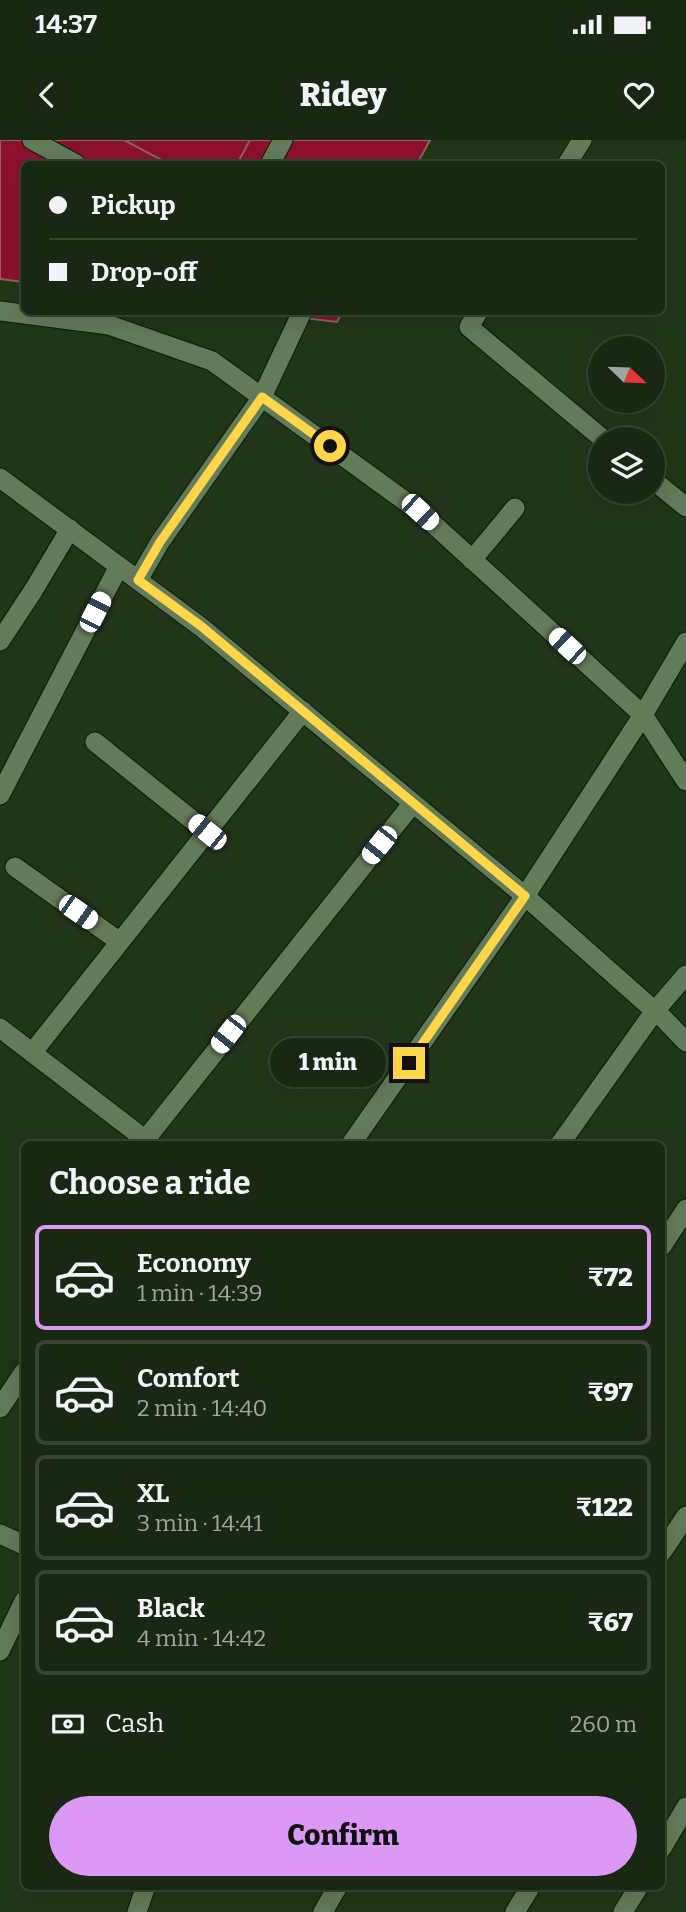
<!DOCTYPE html>
<meta charset="utf-8">
<style>
body{margin:0;font-family:Bitter,serif;background:#22301b;color:#f1f3f6;height:100vh;display:flex;flex-direction:column;font-size:26px;white-space:nowrap}
*{box-sizing:border-box;margin:0}
p{font-size:23px;color:#9fa69f}
.icon{flex:none;width:38px;height:38px;fill:none;stroke:currentColor;stroke-width:2;stroke-linecap:round;stroke-linejoin:round}
.map{position:relative;flex:1;overflow:hidden}
.details{position:absolute;left:21px;top:1001px;width:644px;height:749px;display:flex;flex-direction:column;background:#192812;border-radius:10px;box-shadow:0 7px 28px #0002,0 0 0 2px #374432}
.details>*{flex:none}
.hud{position:absolute;left:21px;top:21px;width:644px;height:154px;border-radius:10px;box-shadow:0 7px 28px #0002,0 0 0 2px #374432;display:grid;align-content:center;height:154px;padding:0 28px;background:#192812}
.needle{width:46px;rotate:113deg}
.fabs{position:absolute;left:588px;top:196px;display:grid;gap:14px}
.fabs a{display:grid;place-items:center;width:77px;height:77px;border-radius:50%;background:#192812;box-shadow:0 7px 28px #0002,0 0 0 2px #374432;font-size:35px}
.end{position:absolute;width:32px;height:32px;margin:-16px;border:9px solid #ffd54a;background:#111;box-shadow:0 0 0 4px #111}
.from{border-radius:50%}
.bubble{position:absolute;height:49px;border-radius:24px;background:#192812;box-shadow:0 7px 28px #0002,0 0 0 2px #374432;font-size:23px;font-weight:800;line-height:49px;text-align:center}
.car{position:absolute;width:21px;height:42px;margin:-21px -10px;border-radius:9px;box-shadow:0 0 5px 2px #0007;background:linear-gradient(#fff 24%,#345 0 40%,#fff 0 76%,#345 0 86%,#fff 0)}
.hud b{display:flex;align-items:center;gap:24px;height:66px;font-size:26px}
.hud b+b{border-top:2px solid #374432}
.hud i{width:18px;height:18px;background:#f1f3f6}
ul{padding:0;list-style:none}
li{display:flex;align-items:center;gap:21px;height:105px;margin:0 14px 10px;padding:0 14px;border:4px solid #374432;border-radius:10px}
li div{flex:1}
li b{display:block;font-size:26px}
li em{font-style:normal;font-weight:800}
li.current{border-color:#db99f5}
li>.icon{width:63px;height:63px;stroke-width:1.5}
h2{padding:0 28px;font-size:32px;line-height:84px}
.pay{display:flex;align-items:center;gap:18px;height:77px;padding:0 28px;font-size:26px}
.pay p{margin-inline-start:auto}
.action{display:flex;gap:14px;margin-top:auto;padding:14px 28px}
.action a{flex:1;height:80px;border-radius:42px;background:#db99f5;color:#111;font-size:28px;font-weight:800;line-height:80px;text-align:center}
.status{display:flex;justify-content:space-between;align-items:center;height:49px;padding:0 35px;background:#192812;direction:ltr}
.status svg{height:19px;fill:currentColor}
header{display:flex;justify-content:space-between;align-items:center;height:91px;padding:0 28px;background:#192812;font-size:32px;font-weight:800}
.map>svg:first-child{display:block}
.building{fill:#8d102d;stroke:#8e6264;stroke-width:2}
.lines{fill:none;stroke-linecap:round;stroke-linejoin:round}
.minor-casing{stroke:#0a1d02;stroke-width:21}
.minor{stroke:#637b59;stroke-width:19}
.route{stroke:#ffd54a;stroke-width:9}
</style>
<div class="status"><b>14:37</b><svg viewBox="0 0 49 12"><path d="M0 12V9h3v3zM5 12V6h3v6zM10 12V3h3v9zM15 12V0h3v12zM26 1h20v11H26zM47 4h2v5h-2z"/></svg></div>
<header><svg class="icon" aria-label="back" viewBox="0 0 24 24"><path d="M15 5l-7 7 7 7"/></svg>Ridey<svg class="icon" aria-label="heart" viewBox="0 0 24 24"><path d="M12 20l-8-8c-3-5 5-10 8-4 3-6 11-1 8 4z"/></svg></header>
<div class="map">
<svg width="686" height="1772" viewBox="0 0 686 1772">
<rect width="100%" height="100%" fill="#213618"/>
<path class="building" d="M0,0H430L417,24H24V142L0,139Z
M124,0H250L237,24H169Z
M254,172H342L337,182Z"/>
<g class="lines">
<g class="minor-casing">
<path id="minor" d="M32,0L76,24
M270,24L283,0
M567,24L582,0
M0,171L109,185L212,221L420,372L643,575L525,756L351,1004
M478,172L469,187L603,299
M0,338L201,487L525,756L665,880L686,902
M653,340L686,367
M472,420L515,368
M138,440L160,402L262,257L302,172
M0,501L33,451L70,389
M686,502L643,575L686,641
M95,602L207,692
M0,655L119,426
M15,727L120,802
M0,888L151,1004
M32,913L303,571
M145,1000L413,663
M560,1004L654,872L686,835
M662,1106L686,1069
M0,1268L24,1232
M0,1394L24,1405
M662,1412L686,1376
M0,1511L24,1461
M662,1708L686,1667
M137,1772L146,1746
M323,1772L338,1746
M515,1772L531,1746
M623,1772L639,1746"/>
</g>
<use href="#minor" class="minor"/>
</g>
<g class="lines">
<path class="route" d="M330,306L262,257L160,402L138,440L201,486L525,756L409,923"/>
</g>
</svg>
<div class="fabs">
<a><svg class="needle" viewBox="-14 -14 28 28"><path d="M0-13l5 13h-10z" fill="#e53935"/><path d="M0 13l5-13h-10z" fill="#9fa69f"/></svg></a>
<a><svg class="icon" aria-label="layers" viewBox="0 0 24 24"><path d="M12 4l9 5-9 5-9-5zM3 14l9 5 9-5"/></svg></a>
</div>
<i class="end from" style="left:330px;top:306px"></i>
<i class="end" style="left:409px;top:923px"></i>
<div class="bubble" style="left:270px;top:898px;width:116px">1 min</div>
<i class="car" style="left:420px;top:372px;rotate:133deg"></i>
<i class="car" style="left:95px;top:472px;rotate:27deg"></i>
<i class="car" style="left:567px;top:506px;rotate:313deg"></i>
<i class="car" style="left:207px;top:692px;rotate:309deg"></i>
<i class="car" style="left:379px;top:705px;rotate:219deg"></i>
<i class="car" style="left:78px;top:772px;rotate:125deg"></i>
<i class="car" style="left:228px;top:894px;rotate:218deg"></i>
<div class="hud">
<b><i class="from"></i>Pickup</b>
<b><i></i>Drop-off</b>
</div>
<section class="details">
<h2>Choose a ride</h2>
<ul>
<li class="current"><svg class="icon" aria-label="car" viewBox="0 0 24 24"><path d="M5 17H2v-5l4-1 3-4h7l3 4 3 1v5h-3M9 17h6M6 11h13"/><circle cx="7" cy="17" r="2"/><circle cx="17" cy="17" r="2"/></svg><div><b>Economy</b><p>1 min · 14:39</p></div><em>₹72</em></li>
<li><svg class="icon" aria-label="car" viewBox="0 0 24 24"><path d="M5 17H2v-5l4-1 3-4h7l3 4 3 1v5h-3M9 17h6M6 11h13"/><circle cx="7" cy="17" r="2"/><circle cx="17" cy="17" r="2"/></svg><div><b>Comfort</b><p>2 min · 14:40</p></div><em>₹97</em></li>
<li><svg class="icon" aria-label="car" viewBox="0 0 24 24"><path d="M5 17H2v-5l4-1 3-4h7l3 4 3 1v5h-3M9 17h6M6 11h13"/><circle cx="7" cy="17" r="2"/><circle cx="17" cy="17" r="2"/></svg><div><b>XL</b><p>3 min · 14:41</p></div><em>₹122</em></li>
<li><svg class="icon" aria-label="car" viewBox="0 0 24 24"><path d="M5 17H2v-5l4-1 3-4h7l3 4 3 1v5h-3M9 17h6M6 11h13"/><circle cx="7" cy="17" r="2"/><circle cx="17" cy="17" r="2"/></svg><div><b>Black</b><p>4 min · 14:42</p></div><em>₹67</em></li>
</ul>
<div class="pay"><svg class="icon" aria-label="cash" viewBox="0 0 24 24"><path d="M3 7h18v10H3z"/><circle cx="12" cy="12" r="2"/></svg>Cash<p>260 m</p></div>
<div class="action"><a>Confirm</a></div>
</section>
</div>
